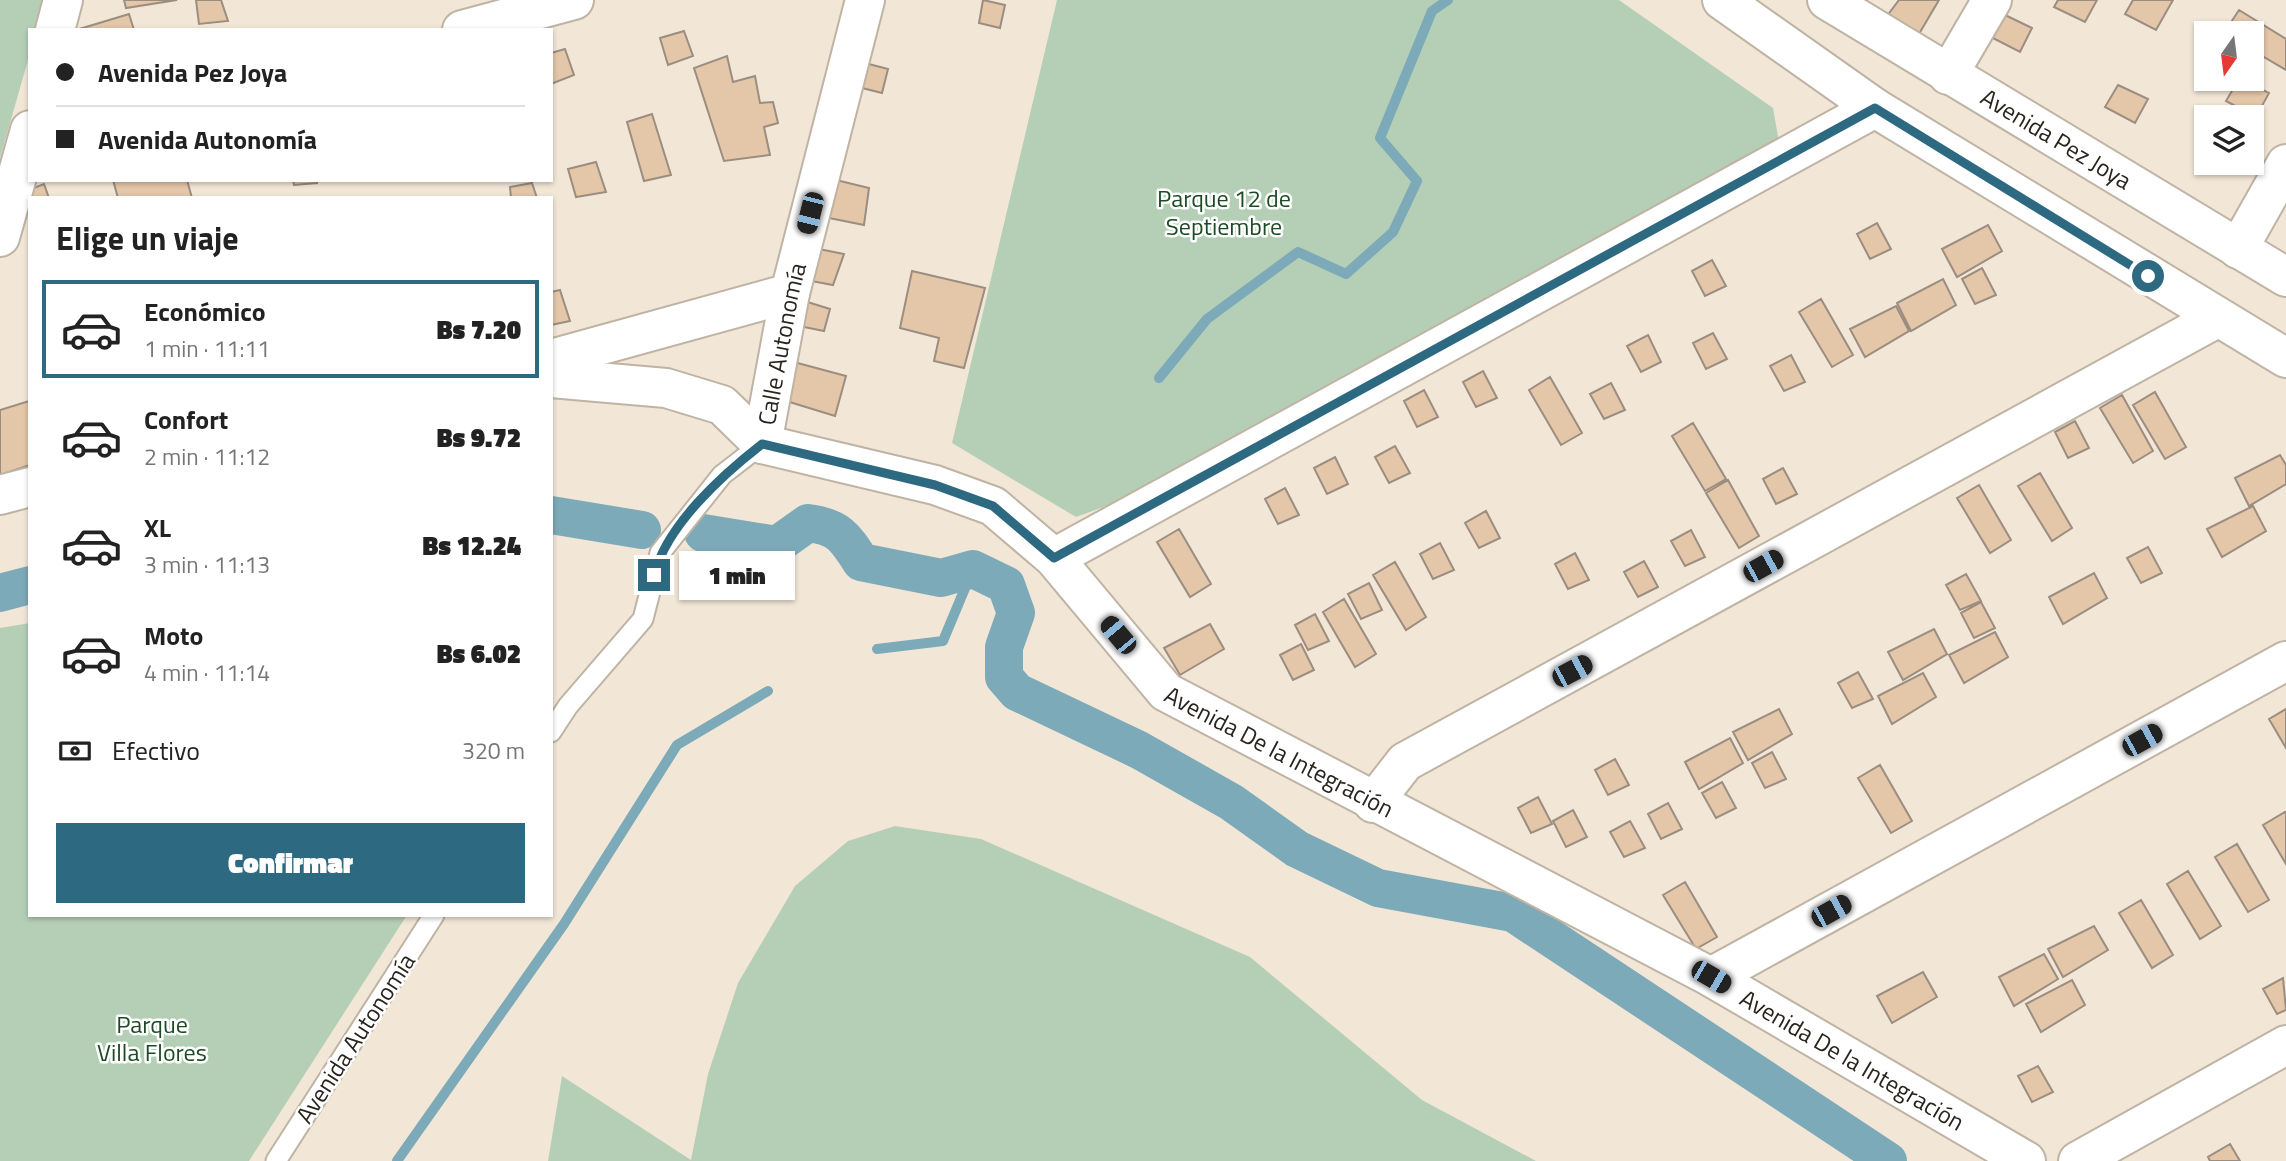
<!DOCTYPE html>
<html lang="es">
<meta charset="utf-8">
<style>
body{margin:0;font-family:"Titillium Web",sans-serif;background:#f6f6f6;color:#222;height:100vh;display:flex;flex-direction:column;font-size:26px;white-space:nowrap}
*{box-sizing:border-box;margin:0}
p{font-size:23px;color:#767676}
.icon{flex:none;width:38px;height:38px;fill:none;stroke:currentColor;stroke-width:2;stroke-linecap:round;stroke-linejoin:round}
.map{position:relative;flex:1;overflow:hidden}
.drawer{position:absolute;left:28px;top:196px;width:525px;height:721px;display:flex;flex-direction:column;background:#fff;border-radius:0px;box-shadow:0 2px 5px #0004}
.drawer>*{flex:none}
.top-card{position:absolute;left:28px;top:28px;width:525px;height:154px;border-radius:0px;box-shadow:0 2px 5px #0004;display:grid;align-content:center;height:154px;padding:0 28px;background:#fff}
.needle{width:46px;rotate:194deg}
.controls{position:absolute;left:2194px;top:21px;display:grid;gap:14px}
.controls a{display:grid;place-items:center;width:70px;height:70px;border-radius:0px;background:#fff;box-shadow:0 2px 5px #0004;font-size:35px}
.end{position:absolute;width:32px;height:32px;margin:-16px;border:9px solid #2d6980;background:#fff;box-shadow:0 0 0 4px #fff}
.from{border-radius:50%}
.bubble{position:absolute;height:49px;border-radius:0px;background:#fff;box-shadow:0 2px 5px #0004;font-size:23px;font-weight:800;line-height:49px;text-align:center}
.car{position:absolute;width:21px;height:42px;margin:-21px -10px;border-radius:9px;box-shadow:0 0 5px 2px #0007;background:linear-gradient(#222 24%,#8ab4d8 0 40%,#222 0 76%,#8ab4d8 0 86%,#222 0)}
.top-card b{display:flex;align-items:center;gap:24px;height:66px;font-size:26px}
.top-card b+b{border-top:2px solid #e0e0e0}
.top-card i{width:18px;height:18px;background:#222}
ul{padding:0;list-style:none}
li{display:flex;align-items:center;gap:21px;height:98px;margin:0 14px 10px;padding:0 14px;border:4px solid transparent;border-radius:0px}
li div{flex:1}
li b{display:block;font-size:26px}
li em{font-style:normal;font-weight:800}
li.on{border-color:#2d6980}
li>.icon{width:63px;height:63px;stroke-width:1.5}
h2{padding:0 28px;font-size:32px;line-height:84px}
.pay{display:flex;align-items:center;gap:18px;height:77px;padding:0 28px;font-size:26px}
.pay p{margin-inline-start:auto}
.button{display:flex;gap:14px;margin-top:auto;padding:14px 28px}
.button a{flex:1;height:80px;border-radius:0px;background:#2d6980;color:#fff;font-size:28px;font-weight:800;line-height:80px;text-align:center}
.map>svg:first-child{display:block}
.green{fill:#b5cfb7}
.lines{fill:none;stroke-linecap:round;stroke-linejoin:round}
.stream{stroke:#7daab8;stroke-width:10}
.canal{stroke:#7daab8;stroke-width:38}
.building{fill:#e4c6a9;stroke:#9b8d80;stroke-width:2}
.lane-casing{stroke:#bfb3a4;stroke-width:23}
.street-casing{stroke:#bfb3a4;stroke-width:42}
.secondary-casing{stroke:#bfb3a4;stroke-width:42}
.lane{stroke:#fff;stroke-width:19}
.street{stroke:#fff;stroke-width:38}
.secondary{stroke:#fff;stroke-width:38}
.route{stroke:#2d6980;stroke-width:9}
.labels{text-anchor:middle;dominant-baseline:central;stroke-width:5;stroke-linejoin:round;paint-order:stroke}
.street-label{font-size:24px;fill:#28241e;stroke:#fff}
.park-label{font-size:24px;fill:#1c4a24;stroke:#fff}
</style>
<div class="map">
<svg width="2286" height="1161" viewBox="0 0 2286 1161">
<rect width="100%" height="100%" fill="#f2e7d7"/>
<path class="green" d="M0,0H45L36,30H30V53L0,158Z
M1057,0H1619L1773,108L1779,142L1142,493L1076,517L952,443Z
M30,623V915H407L249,1161H0V628Z
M895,826L981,839L1250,957L1422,1100L1536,1161H548L562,1076L691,1160L708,1074L738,983L795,886L848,841Z"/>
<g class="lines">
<path class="stream" d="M1159,378L1207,319L1298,252L1346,274L1393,232L1417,181L1380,138L1432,11L1448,0
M877,649L943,641L973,569
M397,1161L564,924L677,745L768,691"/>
<path class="canal" d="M551,515L642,530
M703,533L777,545L808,523C839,527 845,537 861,562L941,578L973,569L1006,585L1016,613L1004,647V677L1017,692L1139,750L1231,802L1297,849L1378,888L1513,913L1888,1161
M0,593L30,585"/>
</g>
<path class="building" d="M124,0H177L126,8Z
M196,0H221L228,21L199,24Z
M983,0L1005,5L1000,28L979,23Z
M1899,0H1939L1913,44L1881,24Z
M2058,0H2097L2085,22L2054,7Z
M2133,0H2173L2156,30L2125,14Z
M2239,10L2286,39V70L2252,50V33H2224Z
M129,14L134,30H76Z
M2003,14L2032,28L2020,52L1989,36Z
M684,31L693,56L668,65L660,38Z
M565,49L574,75L551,84V53Z
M727,56L733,82L755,76L760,103L773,102L778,123L764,127L770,155L724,161L694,68Z
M861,62L888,69L882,93L854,86Z
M2239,79L2269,93L2256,117L2226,101Z
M2118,85L2148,99L2135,123L2105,107Z
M652,114L671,175L644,181L627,122Z
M596,162L606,192L576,197L568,169Z
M832,179L869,188L864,225L824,217Z
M113,180H187L192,198H118Z
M293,180H317V183L294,185Z
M532,183L537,198H511L510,187Z
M44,184L49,198H30V219L21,193Z
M1877,223L1891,249L1870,259L1857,234Z
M1988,225L2002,251L1957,277L1942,249Z
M814,248L844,254L833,285L806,280Z
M1712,260L1726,286L1705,296L1692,271Z
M1982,268L1996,295L1975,304L1962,279Z
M912,271L985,288L964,368L934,361L939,338L900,328Z
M1943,279L1956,305L1911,331L1897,303Z
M560,290L570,321L551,325V292Z
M1821,299L1853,355L1832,367L1799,312Z
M801,300L830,309L824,331L794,325Z
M1896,306L1909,331L1865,357L1850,329Z
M1713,333L1727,359L1706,369L1693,343Z
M1648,335L1661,362L1641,372L1627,346Z
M1791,355L1805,382L1784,391L1770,366Z
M790,361L846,376L835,416L783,400Z
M1483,371L1497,398L1476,407L1463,382Z
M1550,377L1582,433L1561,445L1529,390Z
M1611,383L1625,410L1604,419L1590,394Z
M1424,390L1438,417L1417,427L1404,401Z
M2155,392L2186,447L2165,459L2133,405Z
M2122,395L2153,451L2133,463L2100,408Z
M29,401L30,465L0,475V410Z
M2075,421L2089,448L2068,458L2055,432Z
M1693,423L1726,479L1705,491L1672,436Z
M1395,446L1410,473L1389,483L1375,457Z
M2280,455L2286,465V484L2249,506L2235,478Z
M1335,457L1348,484L1327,494L1314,468Z
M1783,468L1797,494L1776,504L1763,479Z
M2040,473L2072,528L2052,541L2018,486Z
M1728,480L1759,536L1739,548L1706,493Z
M1979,485L2011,540L1990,553L1957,498Z
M1285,488L1299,515L1278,524L1265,499Z
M2253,506L2266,531L2222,557L2207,529Z
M1486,511L1500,538L1479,548L1465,523Z
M1179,529L1211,584L1190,597L1157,542Z
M1691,530L1705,557L1685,566L1671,541Z
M1440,543L1454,570L1433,579L1420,554Z
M2148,547L2162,573L2141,583L2127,558Z
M1575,553L1589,580L1568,589L1555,564Z
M1644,561L1658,587L1638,597L1624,572Z
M1395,562L1426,617L1406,630L1373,575Z
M2094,573L2107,598L2063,624L2049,597Z
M1966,574L1981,601L1960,610L1946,585Z
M1369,583L1382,610L1361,619L1348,594Z
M1344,599L1376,654L1355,667L1323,612Z
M1981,602L1995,628L1974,638L1961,613Z
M1315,614L1329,641L1308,650L1295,625Z
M1210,624L1224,649L1180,675L1164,648Z
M1934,629L1947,654L1903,680L1888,652Z
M1995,632L2008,657L1964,683L1949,655Z
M1301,644L1314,670L1293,680L1280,655Z
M1858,672L1873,699L1852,708L1838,683Z
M1923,673L1936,697L1892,724L1878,696Z
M1779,709L1792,734L1748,760L1733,732Z
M2286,709V748L2269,719Z
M1730,738L1743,763L1699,789L1685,762Z
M1772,752L1786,779L1765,788L1752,763Z
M1615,759L1629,785L1608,795L1595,770Z
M1880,765L1912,821L1891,833L1858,778Z
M1722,782L1736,808L1716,818L1702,793Z
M1538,797L1552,824L1531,833L1518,808Z
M1668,803L1682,829L1661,839L1648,814Z
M1573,810L1587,837L1566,847L1553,821Z
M2285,812L2286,814V864L2263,825Z
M1630,821L1645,848L1624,857L1610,832Z
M2237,844L2269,900L2248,912L2215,857Z
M2188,871L2221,926L2200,939L2167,884Z
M1685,882L1717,937L1696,949L1663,895Z
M2141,900L2173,955L2152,968L2119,913Z
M2094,926L2108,950L2063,977L2048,949Z
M2044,954L2058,979L2014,1006L1999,977Z
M1923,972L1937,997L1892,1023L1877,996Z
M2283,978L2286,1010L2277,1014L2263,989Z
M2072,980L2085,1005L2041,1032L2026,1004Z
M2038,1066L2053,1092L2032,1102L2018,1076Z
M2230,1144L2240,1161H2210L2208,1157Z"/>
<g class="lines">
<g class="lane-casing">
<path id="lane" d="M551,732L568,706L643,619L660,553L722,475L762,444
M276,1161L434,915"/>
</g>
<g class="street-casing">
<g id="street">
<path d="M1722,0L1875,108L2286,358"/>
<path id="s1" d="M1827,0L2286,277"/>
<path d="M55,30L63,0"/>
<path d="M462,30L574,0"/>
<path d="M1948,75L1992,0"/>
<path d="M0,237L30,130"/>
<path d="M2238,249L2286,164"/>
<path id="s2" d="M762,444L790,293L865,0"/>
<path d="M1054,558L1875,108"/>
<path d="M1373,803L1405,762L2217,318"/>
<path d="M1711,977L2286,661"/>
<path d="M2078,1161L2286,1045"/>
</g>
</g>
<g class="secondary-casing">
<g id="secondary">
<path d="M551,359L790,293"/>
<path id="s3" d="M551,378L666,388L722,405L762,444L935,485L993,506L1054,558L1166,692L1711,977L2026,1161"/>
<path d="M0,495L30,487"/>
</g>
</g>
<use href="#lane" class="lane"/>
<use href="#street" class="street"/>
<use href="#secondary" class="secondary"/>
</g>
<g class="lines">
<path class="route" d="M654,575C667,525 722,475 762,444L935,485L993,506L1054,558L1875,108L2148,276"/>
</g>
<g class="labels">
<g class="street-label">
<text stroke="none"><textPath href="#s1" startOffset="268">Avenida Pez Joya</textPath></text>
<text stroke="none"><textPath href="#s2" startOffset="102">Calle Autonomía</textPath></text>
<text stroke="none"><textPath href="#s3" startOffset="852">Avenida De la Integración</textPath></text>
<text transform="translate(355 1038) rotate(-57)">Avenida Autonomía</text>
<text stroke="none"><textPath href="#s3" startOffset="1503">Avenida De la Integración</textPath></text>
</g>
<g class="park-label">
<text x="1224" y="198">Parque 12 de<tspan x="1224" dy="28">Septiembre</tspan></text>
<text x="152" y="1024">Parque<tspan x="152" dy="28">Villa Flores</tspan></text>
</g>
</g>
</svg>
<div class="controls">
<a><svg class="needle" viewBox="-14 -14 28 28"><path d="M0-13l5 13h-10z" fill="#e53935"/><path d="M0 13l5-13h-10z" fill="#767676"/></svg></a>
<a><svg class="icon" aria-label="layers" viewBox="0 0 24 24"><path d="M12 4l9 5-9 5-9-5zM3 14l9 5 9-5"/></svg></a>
</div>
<i class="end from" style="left:2148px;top:276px"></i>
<i class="end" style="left:654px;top:575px"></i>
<div class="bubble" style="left:679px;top:551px;width:116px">1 min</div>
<i class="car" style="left:810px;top:213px;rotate:194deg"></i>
<i class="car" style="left:1763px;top:566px;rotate:61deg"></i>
<i class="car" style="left:1118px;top:635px;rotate:320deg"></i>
<i class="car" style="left:1572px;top:671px;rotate:62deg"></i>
<i class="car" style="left:2142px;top:740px;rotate:61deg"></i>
<i class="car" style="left:1831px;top:911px;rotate:61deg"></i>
<i class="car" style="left:1711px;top:977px;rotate:120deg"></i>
<div class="top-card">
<b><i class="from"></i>Avenida Pez Joya</b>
<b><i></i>Avenida Autonomía</b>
</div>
<section class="drawer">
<h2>Elige un viaje</h2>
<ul>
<li class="on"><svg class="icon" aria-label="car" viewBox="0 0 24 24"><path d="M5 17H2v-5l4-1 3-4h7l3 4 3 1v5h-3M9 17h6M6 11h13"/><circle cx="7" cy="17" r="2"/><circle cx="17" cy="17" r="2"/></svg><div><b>Económico</b><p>1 min · 11:11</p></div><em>Bs 7.20</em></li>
<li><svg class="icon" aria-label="car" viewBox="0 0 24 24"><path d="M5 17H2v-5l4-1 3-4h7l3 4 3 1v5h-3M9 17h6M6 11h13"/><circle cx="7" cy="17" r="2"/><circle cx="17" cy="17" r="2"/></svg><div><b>Confort</b><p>2 min · 11:12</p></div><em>Bs 9.72</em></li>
<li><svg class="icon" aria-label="car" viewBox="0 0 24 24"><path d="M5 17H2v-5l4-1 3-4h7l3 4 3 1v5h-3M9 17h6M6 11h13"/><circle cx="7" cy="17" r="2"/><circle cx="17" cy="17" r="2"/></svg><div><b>XL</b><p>3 min · 11:13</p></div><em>Bs 12.24</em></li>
<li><svg class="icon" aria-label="car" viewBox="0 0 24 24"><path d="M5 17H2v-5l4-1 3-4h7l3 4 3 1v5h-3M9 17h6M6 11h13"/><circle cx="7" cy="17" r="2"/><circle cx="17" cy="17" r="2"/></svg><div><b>Moto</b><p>4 min · 11:14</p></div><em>Bs 6.02</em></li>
</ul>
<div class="pay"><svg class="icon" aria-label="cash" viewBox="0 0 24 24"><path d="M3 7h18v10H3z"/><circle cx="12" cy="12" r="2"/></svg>Efectivo<p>320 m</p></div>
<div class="button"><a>Confirmar</a></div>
</section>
</div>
